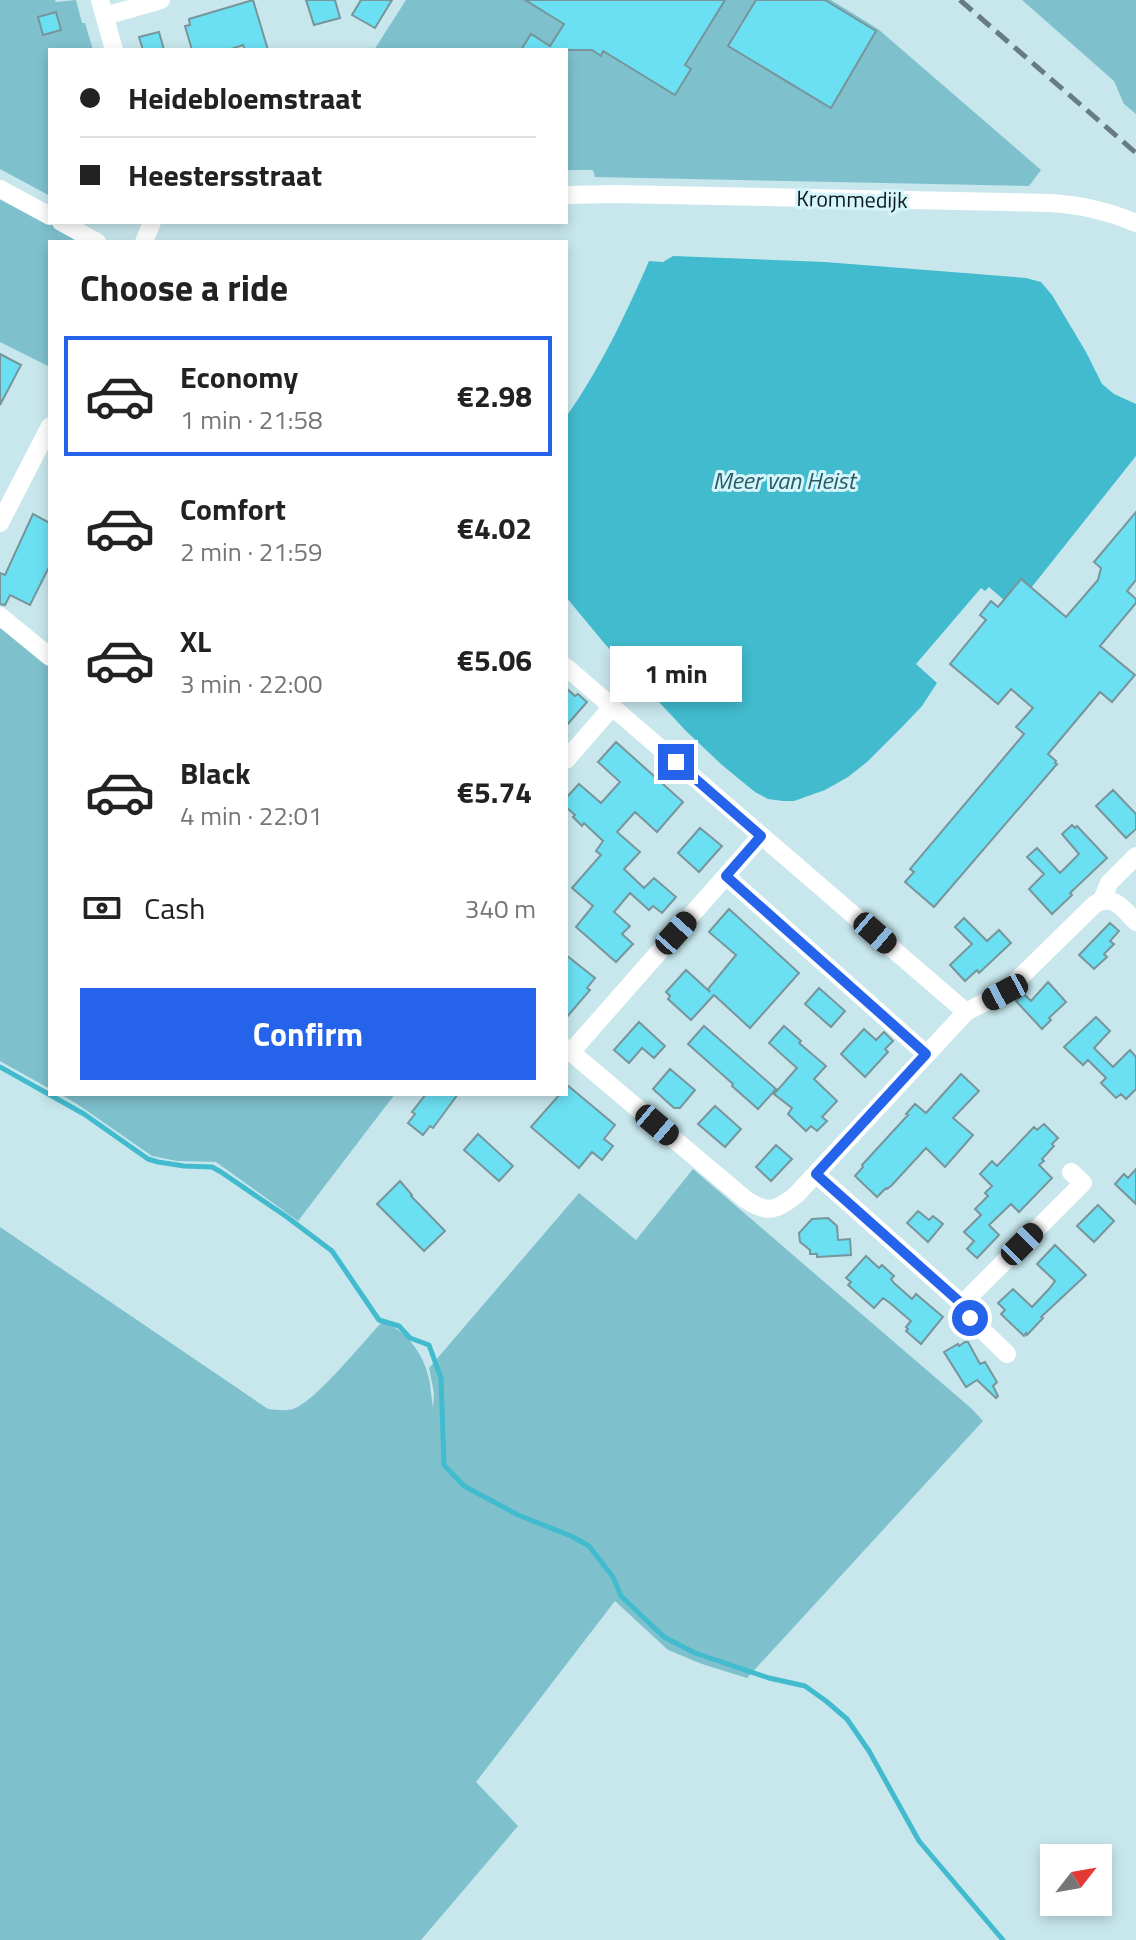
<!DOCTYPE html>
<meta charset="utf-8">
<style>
body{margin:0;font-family:"Titillium Web",sans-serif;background:#f2f2f2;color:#222;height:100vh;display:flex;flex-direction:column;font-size:30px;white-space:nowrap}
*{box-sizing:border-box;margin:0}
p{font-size:26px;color:#767676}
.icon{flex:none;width:44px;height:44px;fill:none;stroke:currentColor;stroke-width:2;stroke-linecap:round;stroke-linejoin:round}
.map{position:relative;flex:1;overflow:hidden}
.side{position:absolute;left:48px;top:240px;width:520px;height:856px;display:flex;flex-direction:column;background:#fff;border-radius:0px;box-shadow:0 4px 12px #0003}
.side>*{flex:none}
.guide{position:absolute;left:48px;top:48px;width:520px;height:176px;border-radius:0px;box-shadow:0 4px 12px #0003;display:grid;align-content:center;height:176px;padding:0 32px;background:#fff}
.needle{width:52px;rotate:59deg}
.buttons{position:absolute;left:1040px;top:1844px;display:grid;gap:16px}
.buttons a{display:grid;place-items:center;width:72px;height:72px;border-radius:0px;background:#fff;box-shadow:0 4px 12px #0003;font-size:40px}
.end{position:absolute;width:36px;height:36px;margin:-18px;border:10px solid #2563eb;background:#fff;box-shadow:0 0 0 4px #fff}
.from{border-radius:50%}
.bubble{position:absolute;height:56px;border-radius:0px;background:#fff;box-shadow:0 4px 12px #0003;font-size:26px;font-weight:700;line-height:56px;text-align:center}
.car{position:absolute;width:24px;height:48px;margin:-24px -12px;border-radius:10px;box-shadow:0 0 6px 2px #0007;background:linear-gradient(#222 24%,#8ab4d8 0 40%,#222 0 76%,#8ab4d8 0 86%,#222 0)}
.guide b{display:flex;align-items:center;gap:28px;height:76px;font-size:30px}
.guide b+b{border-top:2px solid #e0e0e0}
.guide i{width:20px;height:20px;background:#222}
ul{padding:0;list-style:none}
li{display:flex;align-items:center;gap:24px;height:120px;margin:0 16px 12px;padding:0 16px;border:4px solid transparent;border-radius:0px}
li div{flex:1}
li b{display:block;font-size:30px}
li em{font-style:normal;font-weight:700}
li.selected{border-color:#2563eb}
li>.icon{width:72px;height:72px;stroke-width:1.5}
h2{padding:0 32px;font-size:36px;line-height:96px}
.pay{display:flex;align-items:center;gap:20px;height:88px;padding:0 32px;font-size:30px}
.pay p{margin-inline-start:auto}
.primary-button{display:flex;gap:16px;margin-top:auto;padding:16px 32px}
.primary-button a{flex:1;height:92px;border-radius:0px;background:#2563eb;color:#fff;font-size:32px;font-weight:700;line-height:92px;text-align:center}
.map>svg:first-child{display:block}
.green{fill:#7ec1cd}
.water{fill:#42bbce}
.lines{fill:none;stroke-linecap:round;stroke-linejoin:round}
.stream{stroke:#42bbce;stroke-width:5}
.building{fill:#6ce0f3;stroke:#77959a;stroke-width:2}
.minor{stroke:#fff;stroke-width:18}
.rail{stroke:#677c80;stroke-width:5;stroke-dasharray:16 8;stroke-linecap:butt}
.route{stroke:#2563eb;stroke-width:10}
.labels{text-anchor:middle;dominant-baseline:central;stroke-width:6;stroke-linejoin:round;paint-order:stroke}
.street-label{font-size:22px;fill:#0e191c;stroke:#d4f5fb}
.water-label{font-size:24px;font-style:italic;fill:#295b64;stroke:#d4f5fb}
</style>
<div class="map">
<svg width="1136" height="1940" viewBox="0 0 1136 1940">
<rect width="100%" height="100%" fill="#c7e7ed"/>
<path class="green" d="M0,0H55L56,2L76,0L82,23H85L93,50H50V196L0,169Z
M406,0H831L878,29L1041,170L1029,186L595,177L593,170H566V50H374Z
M1022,0H1136V114L1124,104L1114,81Z
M0,195L85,242H50V367L0,342Z
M0,626L50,666V1089L0,1061Z
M60,1094H395L298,1221L216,1162L177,1161L152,1156L77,1104Z
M693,1169L972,1409L983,1421L747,1678L702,1664L668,1650L615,1601L476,1782L518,1826L421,1940H0V1227L268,1409C277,1410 285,1411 293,1409C315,1402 364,1341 382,1322C404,1328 423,1353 428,1375C431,1385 431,1397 433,1407L434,1393L429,1368L579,1193L636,1240Z"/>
<path class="water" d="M673,256L825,262L1026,278L1041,282L1052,295L1086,352L1102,384L1114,394L1136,404V456L1031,588L1021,580L1004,600L989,587L985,591L981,588L916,664L937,683L922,706L904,725L867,762L848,777L825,790L794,801H783L768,799L755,792L722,765L686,731L604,643L566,597V417C600,369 626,314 649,261L663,262Z"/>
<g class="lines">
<path class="stream" d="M0,1067L84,1114L148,1159L158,1162L184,1166L212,1167L221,1172L287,1217L332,1251L379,1320L399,1326L410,1338L429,1345L441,1378L444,1465L464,1486L518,1515L571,1536L589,1546L613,1577L621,1596L664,1637L695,1653L769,1678L805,1686L826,1701L847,1719L869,1751L919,1841L1003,1940"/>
</g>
<path class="building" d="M253,0L268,50H245L243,45L228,50H192L185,26L190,25L189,19Z
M306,0H335L340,18L314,25Z
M361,0H392L375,28L352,15Z
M525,0H725L685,65L691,69L675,95L603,51L601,56L592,50H521L531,34L550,46L564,24Z
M756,0H825L876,31L831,108L728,46Z
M56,12L61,30L43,35L38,17Z
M159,32L164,50H143L139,37Z
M0,354L21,365L0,405Z
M1136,512V580L1127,591L1136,599V603L1100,646L1135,675L1112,702L1100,692L1048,754L1056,761L1055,763L1057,764L934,907L905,882L914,872L910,869L1024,734L1016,727L1033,708L1011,689L998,704L950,664L986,620L980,615L991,601L998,607L1021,579L1066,617L1098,580L1101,568L1094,562Z
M33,514L50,523V565L30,605L10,595L5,605L0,604V573L5,575Z
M566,688L575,696L578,694L587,702L566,726Z
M616,742L683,802L657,832L635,812L617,832L640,852L624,869L644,888L654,878L676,897L662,913L653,906L649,910L630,893L614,912L630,926L622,934L633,944L616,962L576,927L593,906L572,888L601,855L596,851L603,841L584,823L582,826L573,817L575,815L566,807V798L579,784L601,803L620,782L598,762Z
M1113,790L1136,814V829L1126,838L1096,806Z
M1072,825L1075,828L1077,826L1107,858L1070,893L1072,895L1052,914L1029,889L1044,874L1027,857L1037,848L1060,873L1079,854L1062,834Z
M700,828L722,846L699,872L678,853Z
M729,909L799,973L750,1028L714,995L691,1020L668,999L670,996L666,992L686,970L710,992L708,989L736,955L709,932Z
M964,918L987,941L999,930L1011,943L979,973L977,970L965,981L950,965L972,944L955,927Z
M1110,923L1119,931L1110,941L1114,944L1104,954L1107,957L1094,969L1079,955Z
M566,955L595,978L587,988L590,990L566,1018Z
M1048,982L1066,1002L1049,1018L1051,1020L1042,1029L1016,1001L1024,994L1031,1001Z
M819,988L845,1011L831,1027L805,1004Z
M1096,1017L1110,1031L1094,1048L1113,1067L1130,1050L1136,1057V1089L1126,1099L1121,1094L1116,1098L1101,1083L1106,1078L1088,1060L1083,1065L1064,1047Z
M639,1022L665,1046L654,1058L642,1048L629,1063L614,1050Z
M704,1026L776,1089L758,1109L732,1086L733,1084L688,1044Z
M784,1026L801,1041L799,1043L826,1066L814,1079L837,1101L822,1117L827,1121L817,1131L811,1126L806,1131L788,1114L792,1108L774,1094L797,1068L769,1043Z
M864,1029L876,1040L884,1032L893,1041L885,1049L888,1052L865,1077L841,1054Z
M670,1069L695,1090L680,1108H674L653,1089Z
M961,1074L979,1091L953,1118L973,1135L945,1167L926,1148L891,1186L887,1189L886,1188L877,1197L855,1176L863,1167L862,1165L908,1115L906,1114L915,1104L926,1113Z
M566,1084L615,1125L604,1139L613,1146L602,1160L592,1152L579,1168L531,1127L560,1094H566Z
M426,1094H458L433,1128L430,1126L423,1135L408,1123L415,1114L412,1112Z
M715,1106L741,1129L725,1147L698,1124Z
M1044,1124L1058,1138L1052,1144L1054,1146L1042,1159L1044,1161L1039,1165L1052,1178L1019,1212L1011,1204L989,1225L999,1235L977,1258L967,1249L974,1241L964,1232L981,1215L975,1209L988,1196L985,1193L992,1186L980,1174L992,1161L997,1166L1034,1127L1037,1130Z
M478,1134L513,1166L499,1181L464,1150Z
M776,1145L792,1159L771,1181L756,1167Z
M1136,1169V1204L1115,1184L1124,1174L1128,1178Z
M400,1181L412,1195L411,1196L445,1231L424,1251L377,1204Z
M1098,1205L1114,1221L1094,1242L1077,1226Z
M918,1211L929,1220L933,1216L943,1224L928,1242L907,1223Z
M828,1218L837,1226L838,1240L850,1239L851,1255L817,1257V1254H810V1250L800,1242L799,1233L812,1219Z
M1055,1245L1086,1275L1041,1317L1043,1318L1027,1335L1026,1333L1024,1336L1001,1314L1005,1310L998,1303L1013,1289L1032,1307L1049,1289L1055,1281L1037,1264Z
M866,1256L879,1268L882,1265L894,1276L891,1279L894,1283L912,1299L916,1294L943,1317L921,1344L906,1331L908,1329L906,1327L911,1321L890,1303L883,1298L874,1308L848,1285L851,1282L846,1278Z
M965,1342H968L980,1364L985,1362L997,1382L993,1386L998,1396L996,1398L977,1380L966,1387L944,1352L958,1344L959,1346Z"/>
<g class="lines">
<path class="minor" d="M100,0L114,50
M105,16L161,0
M0,189L50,216
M566,195L615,194L1051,203C1081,205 1108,211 1136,223
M61,222L97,242
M144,242L152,222
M0,523L50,426
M0,616L50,657
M566,667L966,1012
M566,760L612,707
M726,876L926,1054
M1102,900L1109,883L1136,856
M566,1048L745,1199C767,1214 776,1211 796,1195L966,1012L1005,992L1095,904C1115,894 1123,909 1136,922
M571,1052L761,836
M816,1174L962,1304L1083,1183L1071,1172
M962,1304L970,1318L1007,1354"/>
<path class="rail" d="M960,0L1136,153"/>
</g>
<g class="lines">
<path class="route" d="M676,762L761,836L726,876L926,1054L816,1174L962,1304L970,1318"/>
</g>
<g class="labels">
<g class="street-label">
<text transform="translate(852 199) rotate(1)">Krommedijk</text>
</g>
<g class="water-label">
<text x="784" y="480">Meer van Heist</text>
</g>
</g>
</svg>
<div class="buttons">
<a><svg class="needle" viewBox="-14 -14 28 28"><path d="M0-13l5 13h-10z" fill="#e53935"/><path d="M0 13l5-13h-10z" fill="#767676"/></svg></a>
</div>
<i class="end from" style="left:970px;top:1318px"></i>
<i class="end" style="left:676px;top:762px"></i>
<div class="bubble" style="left:610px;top:646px;width:132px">1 min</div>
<i class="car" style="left:676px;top:933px;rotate:42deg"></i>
<i class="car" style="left:875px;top:933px;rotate:131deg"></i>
<i class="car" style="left:1005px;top:992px;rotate:242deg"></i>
<i class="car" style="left:657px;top:1125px;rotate:130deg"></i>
<i class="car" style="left:1022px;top:1244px;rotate:45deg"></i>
<div class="guide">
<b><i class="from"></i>Heidebloemstraat</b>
<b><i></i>Heestersstraat</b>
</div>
<section class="side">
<h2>Choose a ride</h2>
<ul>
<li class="selected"><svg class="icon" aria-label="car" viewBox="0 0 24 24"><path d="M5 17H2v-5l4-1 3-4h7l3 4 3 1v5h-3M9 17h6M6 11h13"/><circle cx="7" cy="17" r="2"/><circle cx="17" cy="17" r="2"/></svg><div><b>Economy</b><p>1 min · 21:58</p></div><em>€2.98</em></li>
<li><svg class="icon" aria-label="car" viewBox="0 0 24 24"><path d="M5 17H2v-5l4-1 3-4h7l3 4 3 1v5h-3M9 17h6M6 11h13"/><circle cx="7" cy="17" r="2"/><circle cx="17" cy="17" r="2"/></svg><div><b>Comfort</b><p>2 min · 21:59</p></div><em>€4.02</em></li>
<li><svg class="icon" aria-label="car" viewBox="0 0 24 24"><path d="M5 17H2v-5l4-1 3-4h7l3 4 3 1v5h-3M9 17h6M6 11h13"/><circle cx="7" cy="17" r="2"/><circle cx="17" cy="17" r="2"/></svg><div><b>XL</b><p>3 min · 22:00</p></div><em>€5.06</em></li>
<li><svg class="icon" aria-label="car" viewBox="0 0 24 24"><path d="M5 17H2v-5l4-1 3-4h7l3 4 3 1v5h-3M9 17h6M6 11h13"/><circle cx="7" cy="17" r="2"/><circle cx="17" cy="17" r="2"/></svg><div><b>Black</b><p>4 min · 22:01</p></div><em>€5.74</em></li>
</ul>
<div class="pay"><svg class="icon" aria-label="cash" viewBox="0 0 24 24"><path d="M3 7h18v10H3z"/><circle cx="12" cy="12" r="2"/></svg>Cash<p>340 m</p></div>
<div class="primary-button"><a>Confirm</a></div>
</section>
</div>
